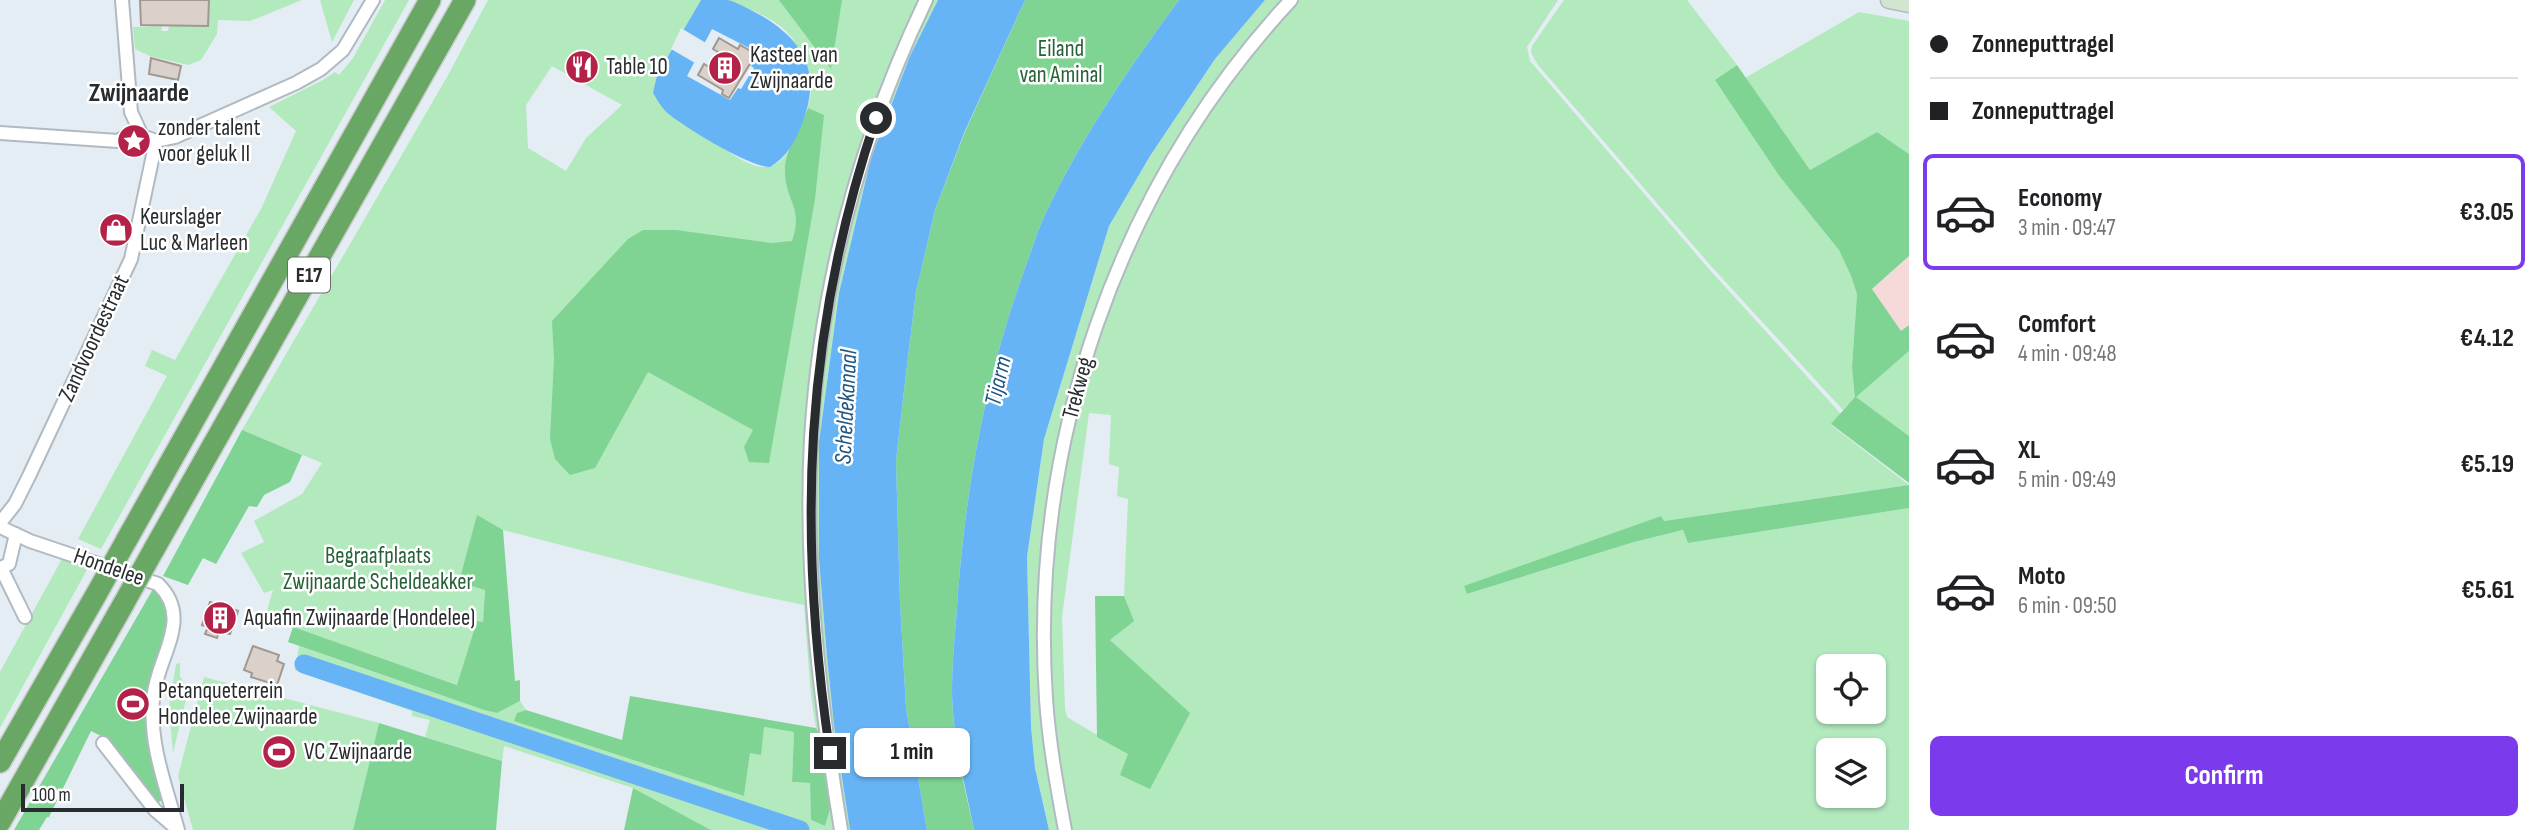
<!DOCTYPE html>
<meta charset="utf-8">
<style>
body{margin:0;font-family:"Sofia Sans Condensed",sans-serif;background:#f2f2f2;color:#202124;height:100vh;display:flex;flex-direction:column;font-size:26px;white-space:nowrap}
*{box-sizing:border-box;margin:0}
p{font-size:23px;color:#757577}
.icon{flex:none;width:38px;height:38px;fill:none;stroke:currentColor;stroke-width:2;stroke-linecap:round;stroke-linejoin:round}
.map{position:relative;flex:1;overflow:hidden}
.sheet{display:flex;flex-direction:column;background:#fff;width:630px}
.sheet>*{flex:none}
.banner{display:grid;align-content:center;height:154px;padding:0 21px;background:#fff}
.controls{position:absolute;left:1816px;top:654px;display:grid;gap:14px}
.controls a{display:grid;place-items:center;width:70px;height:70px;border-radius:10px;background:#fff;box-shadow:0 2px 5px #0004;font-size:35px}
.scale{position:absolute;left:21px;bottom:18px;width:163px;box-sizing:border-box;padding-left:7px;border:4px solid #292c2f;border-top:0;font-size:19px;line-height:24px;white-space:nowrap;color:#292c2f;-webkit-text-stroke:5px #fff;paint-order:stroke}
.end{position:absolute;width:32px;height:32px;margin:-16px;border:9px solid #292c2f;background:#fff;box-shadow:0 0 0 4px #fff}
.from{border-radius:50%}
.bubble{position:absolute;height:49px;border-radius:10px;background:#fff;box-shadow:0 2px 5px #0004;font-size:23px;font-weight:700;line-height:49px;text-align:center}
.banner b{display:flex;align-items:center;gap:24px;height:66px;font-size:26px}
.banner b+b{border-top:2px solid #e0e0e0}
.banner i{width:18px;height:18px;background:#202124}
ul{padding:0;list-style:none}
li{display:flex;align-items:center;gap:21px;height:116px;margin:0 14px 10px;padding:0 7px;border:4px solid transparent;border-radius:10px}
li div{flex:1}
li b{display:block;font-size:26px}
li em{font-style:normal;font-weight:700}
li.active{border-color:#7c3aed}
li>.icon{width:63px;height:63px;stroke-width:1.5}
.action{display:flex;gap:14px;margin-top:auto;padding:14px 21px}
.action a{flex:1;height:80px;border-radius:10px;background:#7c3aed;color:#fff;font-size:28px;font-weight:700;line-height:80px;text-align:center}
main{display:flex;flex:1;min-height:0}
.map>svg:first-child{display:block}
.industrial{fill:#f5dad9}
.green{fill:#b2e9bd;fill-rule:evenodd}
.forest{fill:#7fd494}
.water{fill:#66b4f5;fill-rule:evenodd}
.pier{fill:#e4edf4}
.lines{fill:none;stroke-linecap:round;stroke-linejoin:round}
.river{stroke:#66b4f5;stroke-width:19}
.building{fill:#dad2ca;stroke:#a09891;stroke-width:2}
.street-casing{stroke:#b2bac1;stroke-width:16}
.secondary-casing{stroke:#b2bac1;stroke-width:19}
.highway-casing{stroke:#cccccd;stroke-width:24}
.street{stroke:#fff;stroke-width:12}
.secondary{stroke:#d2e5d0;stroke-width:16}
.highway{stroke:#68a864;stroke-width:21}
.highway-bridge-casing{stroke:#cccccd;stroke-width:24;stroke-linecap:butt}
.highway-bridge{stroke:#68a864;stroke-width:21}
.route{stroke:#292c2f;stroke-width:9}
.labels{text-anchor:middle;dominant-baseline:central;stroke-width:5;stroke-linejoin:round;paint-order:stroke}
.shield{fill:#fff;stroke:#696b6d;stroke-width:2}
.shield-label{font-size:21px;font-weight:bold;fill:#292c2f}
.park-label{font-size:23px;fill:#266137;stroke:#fff}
.poi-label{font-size:23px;fill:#292c2f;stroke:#fff;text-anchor:start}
.street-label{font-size:23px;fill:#292c2f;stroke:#fff}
.water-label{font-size:24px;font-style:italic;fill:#205782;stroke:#fff}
.quarter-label{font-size:26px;font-weight:bold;fill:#292c2f;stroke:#fff}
</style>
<main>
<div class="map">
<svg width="1909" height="830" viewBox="0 0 1909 830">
<rect width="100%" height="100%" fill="#e4edf4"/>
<path class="industrial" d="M1909,256V351L1872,289Z"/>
<path class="green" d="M209,0H302L250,21L218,20L217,34L201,60L188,65L150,56L135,49L133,27L162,26L161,31H168L169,26H208Z
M320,0H354L332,42Z
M385,0H409L101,549L78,539L167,376L145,366L152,350L175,360L261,209L296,131L269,107L323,80L335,72L339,75L353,58Z
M488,0H701L657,75L653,93C668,116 687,125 710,139C726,149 747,168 767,167C792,165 811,108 811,87C811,79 797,45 792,38C778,19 748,9 728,0H938L910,56L871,158L839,293L819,442V559L827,657L834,725L850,830H711L633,788L504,746L502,761L425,737L430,720L412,716V711L295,670L299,646L484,710L497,713L520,701L526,710L517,713L744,796L750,753L764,727L794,732L792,782L810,783L811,820L825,826L830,808L823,739L816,728L811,696L804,605L751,594L503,530L477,516L460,582L485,589L483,622H477L458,685L265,618L273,590L264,593L241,553L264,542L254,521L302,494L322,463L242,430L447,77ZM552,66L622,105L586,138L566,171L528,148L526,105Z
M1265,0H1558L1527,47L1530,61L1708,268L1841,414L1831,425L1909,485L1664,521L1661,516L1464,587L1468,594L1634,542L1683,530L1688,543L1909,508V830H1049L1035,767L1031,727L1027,557L1044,439L1109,226L1150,156L1215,59ZM1089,413L1111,415L1109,464L1119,467L1117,496L1128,499L1124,596L1133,621L1110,640L1122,653L1149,789L1129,754L1067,717L1065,709L1062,617ZM1829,667H1874V712H1829ZM1829,751H1874V796H1829Z
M1564,0H1687L1737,65L1716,80L1780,177L1839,250L1851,276L1857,294L1852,367L1856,396L1909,351V436L1856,397L1843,410L1711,266L1538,65L1531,53L1532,46Z
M1859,12L1909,21V154L1877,132L1810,170L1745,78Z
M63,557L89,566L0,728V672Z
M180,663V676L188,691L173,753L169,707L176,664Z
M204,677L379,723L353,830H193L178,776Z"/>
<path class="forest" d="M779,0H842L831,69Z
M1025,0H1179C1129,68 1081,138 1045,215C1036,234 1030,255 1023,274C983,385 963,503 956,621C954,643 952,667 952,689C952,736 964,785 974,830H927L906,708L900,602L896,461L906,373L916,292L935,210L964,134Z
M1737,65L1810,170L1877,132L1909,154V256L1872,289L1901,331L1909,325V351L1856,397L1909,436V483L1831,424L1855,397L1852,367L1857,294L1851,276L1839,250L1780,177L1715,80Z
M808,108L824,115L815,199L769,463L749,462L744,447L753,430L648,372L595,468L570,475L555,459L550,439L554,359L552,321L628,239L643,230H676L771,243L792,241C804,207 785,201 785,171C784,152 801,126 808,108Z
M242,430L302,455L290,482L264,495L257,507L249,506L216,564L203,558L188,585L163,576Z
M1909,485V508L1688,543L1683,530L1634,542L1467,594L1464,586L1661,516L1664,521Z
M477,515L503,530L515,681L520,680V701L497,713L484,710L288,642L293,627L457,685L477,621L483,622L485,590L459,582Z
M153,589C189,613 149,660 149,693C149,728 159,765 164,800L155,803L101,736L91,731L49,817L57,818L47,817L39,830H14Z
M1095,596H1124L1134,621L1110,640L1190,713L1150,789L1120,775L1128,754L1097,737Z
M630,696L816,728L823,739L830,809L825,826L811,820L810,783L792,782L794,732L764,727L761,755L750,753L744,796L514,721L517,713L526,710L622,740Z
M379,723L502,761L496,830H353Z
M633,788L711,830H624Z"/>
<path class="water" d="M701,0C709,0 720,0 728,0C739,3 752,11 762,16C807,43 821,75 802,124C795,142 787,157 770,167C749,167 688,129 670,115C662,109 658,101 653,93L657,75ZM712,29L759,53L751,66L754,68L741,89L738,88L730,100L687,76Z
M938,0H1025L964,133L935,210L916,292L906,373L896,461L900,602L906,708L927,830H850L834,725L827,657L819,559V442L839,293L871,158L910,56Z
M1179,0H1265L1215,59L1150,156L1109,226L1044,439L1027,557L1031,727L1035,768L1049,830H974C965,784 952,737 952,689C952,667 954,643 956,621C963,503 983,385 1023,274C1030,255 1036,234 1045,215C1081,138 1129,68 1179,0Z"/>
<path class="pier" d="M681,28L706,43L695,63L671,49Z"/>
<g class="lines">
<path class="river" d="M304,664L800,830"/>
</g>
<path class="building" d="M140,0H209L208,26L141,25Z
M719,38L738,49L740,45L756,54L729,98L722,94L723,90L698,75L704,64L709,67L718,52L713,49Z
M151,58L181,66L178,80L149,74Z
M106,221L129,226L125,240L104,233Z
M210,602L238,611L230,634L219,631L217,638L205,634L208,627L202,625Z
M253,646L279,655L277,661L284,664L277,685L251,677L252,673L244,670Z"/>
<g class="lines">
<g class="street-casing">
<path id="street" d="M122,0L131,112L142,136L156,141L175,137L296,83L321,69L343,50L373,0
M0,133L118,141L137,130
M0,523L15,504L29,476L131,259L156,141
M0,527L30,541L158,584C194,619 157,656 153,699C149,744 166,787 178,830
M1,568L25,617
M1,568L9,564L16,534
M103,743L155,810L177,829
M841,830C820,701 804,570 811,439C820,286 860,138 926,0
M1065,830C1057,787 1049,743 1046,699C1029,445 1117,187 1291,0"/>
</g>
<g class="secondary-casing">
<path id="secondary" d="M1889,0L1909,4"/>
</g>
<g class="highway-casing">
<path id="highway" d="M126,541L430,0
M153,551L465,0
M0,762L97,593
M0,822L124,603"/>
</g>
<use href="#street" class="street"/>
<use href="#secondary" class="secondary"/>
<use href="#highway" class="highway"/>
<g class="highway-bridge-casing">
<path id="highway-bridge" d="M97,593L126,541
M124,603L153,551"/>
</g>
<use href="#highway-bridge" class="highway-bridge"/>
</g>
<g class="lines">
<path class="route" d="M830,753C797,531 804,332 876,118"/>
</g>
<defs>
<g id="restaurant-disc" transform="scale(1.75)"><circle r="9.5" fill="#b42249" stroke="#fff"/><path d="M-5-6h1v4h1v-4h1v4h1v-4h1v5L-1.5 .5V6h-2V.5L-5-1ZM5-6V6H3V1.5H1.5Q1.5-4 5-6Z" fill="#fff"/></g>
<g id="building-disc" transform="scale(1.75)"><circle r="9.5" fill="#b42249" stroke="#fff"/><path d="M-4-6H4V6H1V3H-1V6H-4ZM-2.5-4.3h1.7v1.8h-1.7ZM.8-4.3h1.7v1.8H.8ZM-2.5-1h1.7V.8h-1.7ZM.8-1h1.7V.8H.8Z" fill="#fff"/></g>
<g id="sight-disc" transform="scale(1.75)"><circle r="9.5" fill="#b42249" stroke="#fff"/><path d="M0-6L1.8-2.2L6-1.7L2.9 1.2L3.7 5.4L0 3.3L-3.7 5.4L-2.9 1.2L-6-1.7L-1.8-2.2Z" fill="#fff"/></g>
<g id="shop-disc" transform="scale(1.75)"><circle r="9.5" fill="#b42249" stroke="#fff"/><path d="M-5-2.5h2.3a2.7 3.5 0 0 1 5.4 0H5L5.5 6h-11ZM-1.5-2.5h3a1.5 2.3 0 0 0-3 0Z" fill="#fff"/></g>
<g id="stadium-disc" transform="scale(1.75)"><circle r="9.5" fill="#b42249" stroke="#fff"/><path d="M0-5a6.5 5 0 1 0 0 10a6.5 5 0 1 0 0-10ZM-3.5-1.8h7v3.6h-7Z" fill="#fff"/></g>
</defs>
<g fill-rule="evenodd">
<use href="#restaurant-disc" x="582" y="67"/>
<use href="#building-disc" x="725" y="68"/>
<use href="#sight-disc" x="134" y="141"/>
<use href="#shop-disc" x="116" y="230"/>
<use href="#building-disc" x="220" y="618"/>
<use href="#stadium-disc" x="133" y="704"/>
<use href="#stadium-disc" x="279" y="752"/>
</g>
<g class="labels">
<rect class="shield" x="288" y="257.5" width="42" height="35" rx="5"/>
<g class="shield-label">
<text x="309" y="275">E17</text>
</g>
<g class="park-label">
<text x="1061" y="49">Eiland<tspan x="1061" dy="26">van Aminal</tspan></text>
<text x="378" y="556">Begraafplaats<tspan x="378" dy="26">Zwijnaarde Scheldeakker</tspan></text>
</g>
<g class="poi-label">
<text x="750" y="55">Kasteel van<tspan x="750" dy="26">Zwijnaarde</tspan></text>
<text x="606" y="67">Table 10</text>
<text x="158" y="128">zonder talent<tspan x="158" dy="26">voor geluk II</tspan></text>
<text x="140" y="217">Keurslager<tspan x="140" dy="26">Luc &amp; Marleen</tspan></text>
<text x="244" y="618">Aquafin Zwijnaarde (Hondelee)</text>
<text x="158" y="691">Petanqueterrein<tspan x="158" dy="26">Hondelee Zwijnaarde</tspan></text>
<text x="304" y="752">VC Zwijnaarde</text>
</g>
<g class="street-label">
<text transform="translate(94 338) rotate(-65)">Zandvoordestraat</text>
<text transform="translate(1078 388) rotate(-75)">Trekweg</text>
<text transform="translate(109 567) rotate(19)">Hondelee</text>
</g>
<g class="water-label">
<text transform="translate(998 381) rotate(-77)">Tijarm</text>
<text transform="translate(846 407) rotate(-87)">Scheldekanaal</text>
</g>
<g class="quarter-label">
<text x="139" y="93">Zwijnaarde</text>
</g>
</g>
</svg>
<div class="controls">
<a><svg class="icon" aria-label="locate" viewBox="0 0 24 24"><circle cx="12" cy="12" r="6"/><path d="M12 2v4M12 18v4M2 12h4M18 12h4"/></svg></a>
<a><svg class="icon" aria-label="layers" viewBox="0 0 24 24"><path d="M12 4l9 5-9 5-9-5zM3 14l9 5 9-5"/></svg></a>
</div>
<div class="scale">100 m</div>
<i class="end from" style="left:876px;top:118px"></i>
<i class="end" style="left:830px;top:753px"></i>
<div class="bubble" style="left:854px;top:728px;width:116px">1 min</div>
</div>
<section class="sheet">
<div class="banner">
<b><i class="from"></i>Zonneputtragel</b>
<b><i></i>Zonneputtragel</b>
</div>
<ul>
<li class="active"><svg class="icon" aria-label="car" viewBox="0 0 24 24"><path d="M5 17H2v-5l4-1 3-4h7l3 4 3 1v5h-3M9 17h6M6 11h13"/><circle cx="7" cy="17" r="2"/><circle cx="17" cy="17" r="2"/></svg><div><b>Economy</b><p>3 min · 09:47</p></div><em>€3.05</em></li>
<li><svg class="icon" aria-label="car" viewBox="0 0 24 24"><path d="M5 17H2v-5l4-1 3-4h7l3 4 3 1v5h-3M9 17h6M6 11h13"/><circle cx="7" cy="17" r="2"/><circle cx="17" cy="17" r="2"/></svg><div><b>Comfort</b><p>4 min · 09:48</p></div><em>€4.12</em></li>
<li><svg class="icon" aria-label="car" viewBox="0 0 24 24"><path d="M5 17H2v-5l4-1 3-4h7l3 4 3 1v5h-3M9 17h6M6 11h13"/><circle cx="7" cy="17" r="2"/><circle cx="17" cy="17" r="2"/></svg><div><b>XL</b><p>5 min · 09:49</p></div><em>€5.19</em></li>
<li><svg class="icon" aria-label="car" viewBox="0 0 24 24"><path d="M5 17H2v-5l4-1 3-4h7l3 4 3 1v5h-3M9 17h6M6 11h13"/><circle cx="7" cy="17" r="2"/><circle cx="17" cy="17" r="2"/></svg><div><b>Moto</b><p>6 min · 09:50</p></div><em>€5.61</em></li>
</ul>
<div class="action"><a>Confirm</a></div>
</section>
</main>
